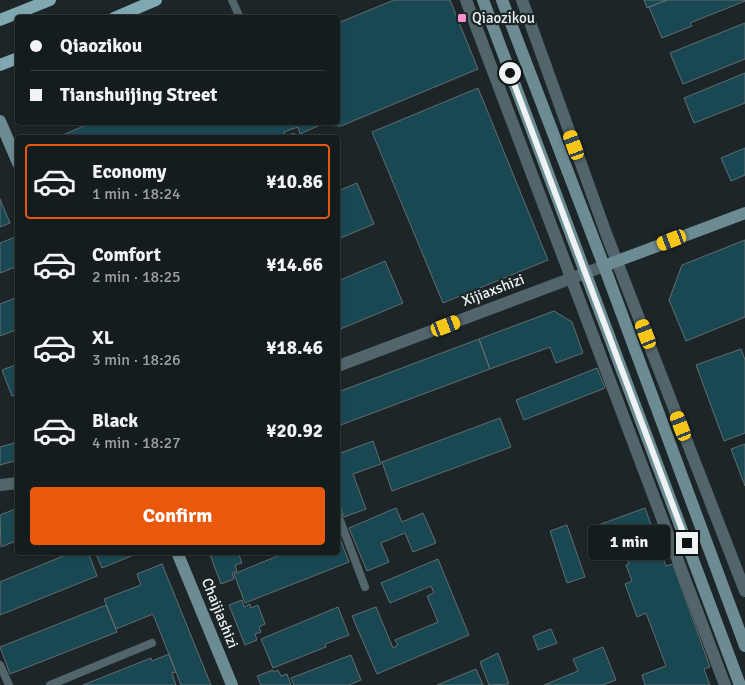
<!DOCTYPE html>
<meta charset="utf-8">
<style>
body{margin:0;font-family:Signika,sans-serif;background:#22292a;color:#f1f3f6;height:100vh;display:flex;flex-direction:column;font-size:19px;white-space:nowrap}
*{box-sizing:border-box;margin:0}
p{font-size:16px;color:#9da1a4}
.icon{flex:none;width:28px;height:28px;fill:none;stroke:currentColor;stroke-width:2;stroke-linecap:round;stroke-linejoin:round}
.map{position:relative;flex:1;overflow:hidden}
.details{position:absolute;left:15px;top:135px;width:325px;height:420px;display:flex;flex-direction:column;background:#151c1d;border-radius:5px;box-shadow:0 1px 4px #0004,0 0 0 1px #343a3b}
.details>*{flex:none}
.banner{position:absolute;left:15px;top:15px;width:325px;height:110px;border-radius:5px;box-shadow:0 1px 4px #0004,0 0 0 1px #343a3b;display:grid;align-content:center;height:110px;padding:0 15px;background:#151c1d}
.end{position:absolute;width:22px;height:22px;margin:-11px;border:6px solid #edf3f4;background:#111;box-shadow:0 0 0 2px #111}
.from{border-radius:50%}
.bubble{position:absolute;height:35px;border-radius:5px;background:#151c1d;box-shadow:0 1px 4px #0004,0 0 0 1px #343a3b;font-size:16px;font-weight:700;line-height:35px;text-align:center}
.car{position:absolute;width:15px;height:30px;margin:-15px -8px;border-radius:6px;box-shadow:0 0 4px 1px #0007;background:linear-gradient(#f5c518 24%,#345 0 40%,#f5c518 0 76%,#345 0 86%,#f5c518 0)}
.banner b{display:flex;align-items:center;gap:18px;height:48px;font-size:19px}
.banner b+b{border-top:1px solid #343a3b}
.banner i{width:12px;height:12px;background:#f1f3f6}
ul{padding:9px 0 0;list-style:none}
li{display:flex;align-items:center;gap:15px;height:75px;margin:0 10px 8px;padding:0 5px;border:2px solid transparent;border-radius:5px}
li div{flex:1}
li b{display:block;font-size:19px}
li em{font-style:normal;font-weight:700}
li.selected{border-color:#ea580c}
li>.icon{width:45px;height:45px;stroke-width:1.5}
.button{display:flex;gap:10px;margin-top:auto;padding:10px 15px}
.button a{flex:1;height:58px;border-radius:5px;background:#ea580c;color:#fff;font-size:20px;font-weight:700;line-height:58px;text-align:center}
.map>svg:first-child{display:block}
.building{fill:#194853;stroke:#636d70}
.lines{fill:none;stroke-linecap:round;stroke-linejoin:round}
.lane{stroke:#52656a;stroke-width:8}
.street{stroke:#52656a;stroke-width:12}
.secondary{stroke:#6c8b92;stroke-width:12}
.primary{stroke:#80a8b2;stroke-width:12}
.route{stroke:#edf3f4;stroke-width:6}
.poi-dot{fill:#f890cc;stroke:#1c2527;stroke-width:2}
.labels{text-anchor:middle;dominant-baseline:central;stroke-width:4.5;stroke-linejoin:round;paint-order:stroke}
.poi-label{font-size:15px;fill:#edf3f4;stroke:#1c2527;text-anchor:start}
.street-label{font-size:15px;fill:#edf3f4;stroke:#1c2527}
</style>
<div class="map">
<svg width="745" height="685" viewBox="0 0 745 685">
<rect width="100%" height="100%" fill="#1c2527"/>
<path class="building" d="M394,0H450L478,69L341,126L320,125L300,134L298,127L284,132L285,138H56L93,122H338V23Z
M644,0H667L647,8Z
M667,0H745V1L690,23L692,26L662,38L649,7Z
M745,23V59L683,84L670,53Z
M745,73V103L694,123L684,98Z
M478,88L548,260L443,303L372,132Z
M745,148V175L731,181L721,158Z
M357,183L374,224L338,239V191Z
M0,199L10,223L0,227Z
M18,236V266L0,273V243Z
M745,240V317L686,341L669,300L682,265Z
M385,261L403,303L338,330V281Z
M18,297V329L0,336V304Z
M554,311L572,322L583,353L556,363L550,347L490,369L479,339Z
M479,339L490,369L338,426V392Z
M741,349L745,360V433L724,441L696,365Z
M18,364V394L12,396L2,370Z
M597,368L605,388L524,420L516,400Z
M500,418L511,447L392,491L382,462Z
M373,441L381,464L353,474L366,509L344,517L338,501V454Z
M18,442V460L0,465V447Z
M745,444V486L731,449Z
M18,508V540L1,547L0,515Z
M396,508L402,522L423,513L436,543L413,552L405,533L381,543L389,562L367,571L349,528Z
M645,508L666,566L673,564L710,667L704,669L710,685H645L642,675L666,666L646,613L637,617L625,584L632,581L626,565L629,564L624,552L605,559L593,527Z
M567,525L585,577L567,583L550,531Z
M338,533L349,562L245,603L234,574L287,552H338Z
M73,552H88L97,576L0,615V582Z
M95,552H141L102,568Z
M209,552H238L242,563L235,565L237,571L232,573L234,579L221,584Z
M438,559L469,635L377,674L352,616L376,607L393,648L398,645L395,640L438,622L427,596L434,593L431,586L390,603L381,583Z
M162,564L211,685H181L153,614L116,629L104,599L141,585L137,574Z
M242,600L244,607L250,604L251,608L258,605L265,624L259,627L261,632L255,634L257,640L245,645L229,605Z
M106,605L117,632L10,674L0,647Z
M338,607L349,635L325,644L326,647L273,668L261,639Z
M551,629L557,643L538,650L533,636Z
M603,647L616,680L603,685H544L578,671L573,659Z
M498,653L509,684L489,685L480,662Z
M169,654L176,672L172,673L176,685H83L151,658L152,661Z
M351,655L361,680L349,685H294L291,678Z
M476,669L483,685H437Z
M273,670L274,672L278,670L281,676L287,674L291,685H261L257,676Z"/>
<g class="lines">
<path class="lane" d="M232,0L240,18
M293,137V138
M338,515L365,587
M0,665L9,685
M50,685L152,643"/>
<path class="street" d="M466,0L725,685
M522,0L607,236L745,591
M338,366L604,266
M0,485L18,483"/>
<path class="secondary" d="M483,0L740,685
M502,0L604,266L745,646
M0,121L18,163
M604,266L745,213
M177,552L232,685"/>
<path class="primary" d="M114,18L156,0
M0,20L50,0
M0,65L18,58"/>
</g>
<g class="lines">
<path class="route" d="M510,73L687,543"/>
</g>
<rect class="poi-dot" x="457" y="13" width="10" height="10" rx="2.5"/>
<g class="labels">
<g class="poi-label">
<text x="472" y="18">Qiaozikou</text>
</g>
<g class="street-label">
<text transform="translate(493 290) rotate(-21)">Xijiaxshizi</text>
<text transform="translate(220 613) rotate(68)">Chaijiashizi</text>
</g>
</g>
</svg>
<i class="end from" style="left:510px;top:73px"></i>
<i class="end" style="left:687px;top:543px"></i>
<div class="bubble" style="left:588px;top:525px;width:82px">1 min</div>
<i class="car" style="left:574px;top:145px;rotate:340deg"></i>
<i class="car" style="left:672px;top:240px;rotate:249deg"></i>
<i class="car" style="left:446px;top:326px;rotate:69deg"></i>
<i class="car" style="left:646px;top:334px;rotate:339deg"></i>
<i class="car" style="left:681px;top:426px;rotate:339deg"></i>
<div class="banner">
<b><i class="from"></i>Qiaozikou</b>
<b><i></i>Tianshuijing Street</b>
</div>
<section class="details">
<ul>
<li class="selected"><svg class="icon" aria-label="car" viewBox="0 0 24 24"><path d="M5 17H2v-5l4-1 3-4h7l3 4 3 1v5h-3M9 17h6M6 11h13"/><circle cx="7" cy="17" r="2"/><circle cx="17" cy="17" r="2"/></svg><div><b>Economy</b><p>1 min · 18:24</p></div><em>¥10.86</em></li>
<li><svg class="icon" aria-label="car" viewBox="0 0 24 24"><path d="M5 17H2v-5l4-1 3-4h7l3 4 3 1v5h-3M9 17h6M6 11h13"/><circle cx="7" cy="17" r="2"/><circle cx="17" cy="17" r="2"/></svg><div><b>Comfort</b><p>2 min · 18:25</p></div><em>¥14.66</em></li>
<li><svg class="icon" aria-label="car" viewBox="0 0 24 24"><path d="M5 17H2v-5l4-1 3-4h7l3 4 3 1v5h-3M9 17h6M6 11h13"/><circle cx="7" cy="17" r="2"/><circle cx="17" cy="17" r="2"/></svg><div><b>XL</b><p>3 min · 18:26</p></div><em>¥18.46</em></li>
<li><svg class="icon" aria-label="car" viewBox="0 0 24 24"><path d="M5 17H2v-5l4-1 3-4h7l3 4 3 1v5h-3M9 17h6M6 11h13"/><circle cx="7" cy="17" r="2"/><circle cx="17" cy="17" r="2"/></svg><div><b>Black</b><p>4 min · 18:27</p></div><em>¥20.92</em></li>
</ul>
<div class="button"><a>Confirm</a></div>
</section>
</div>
